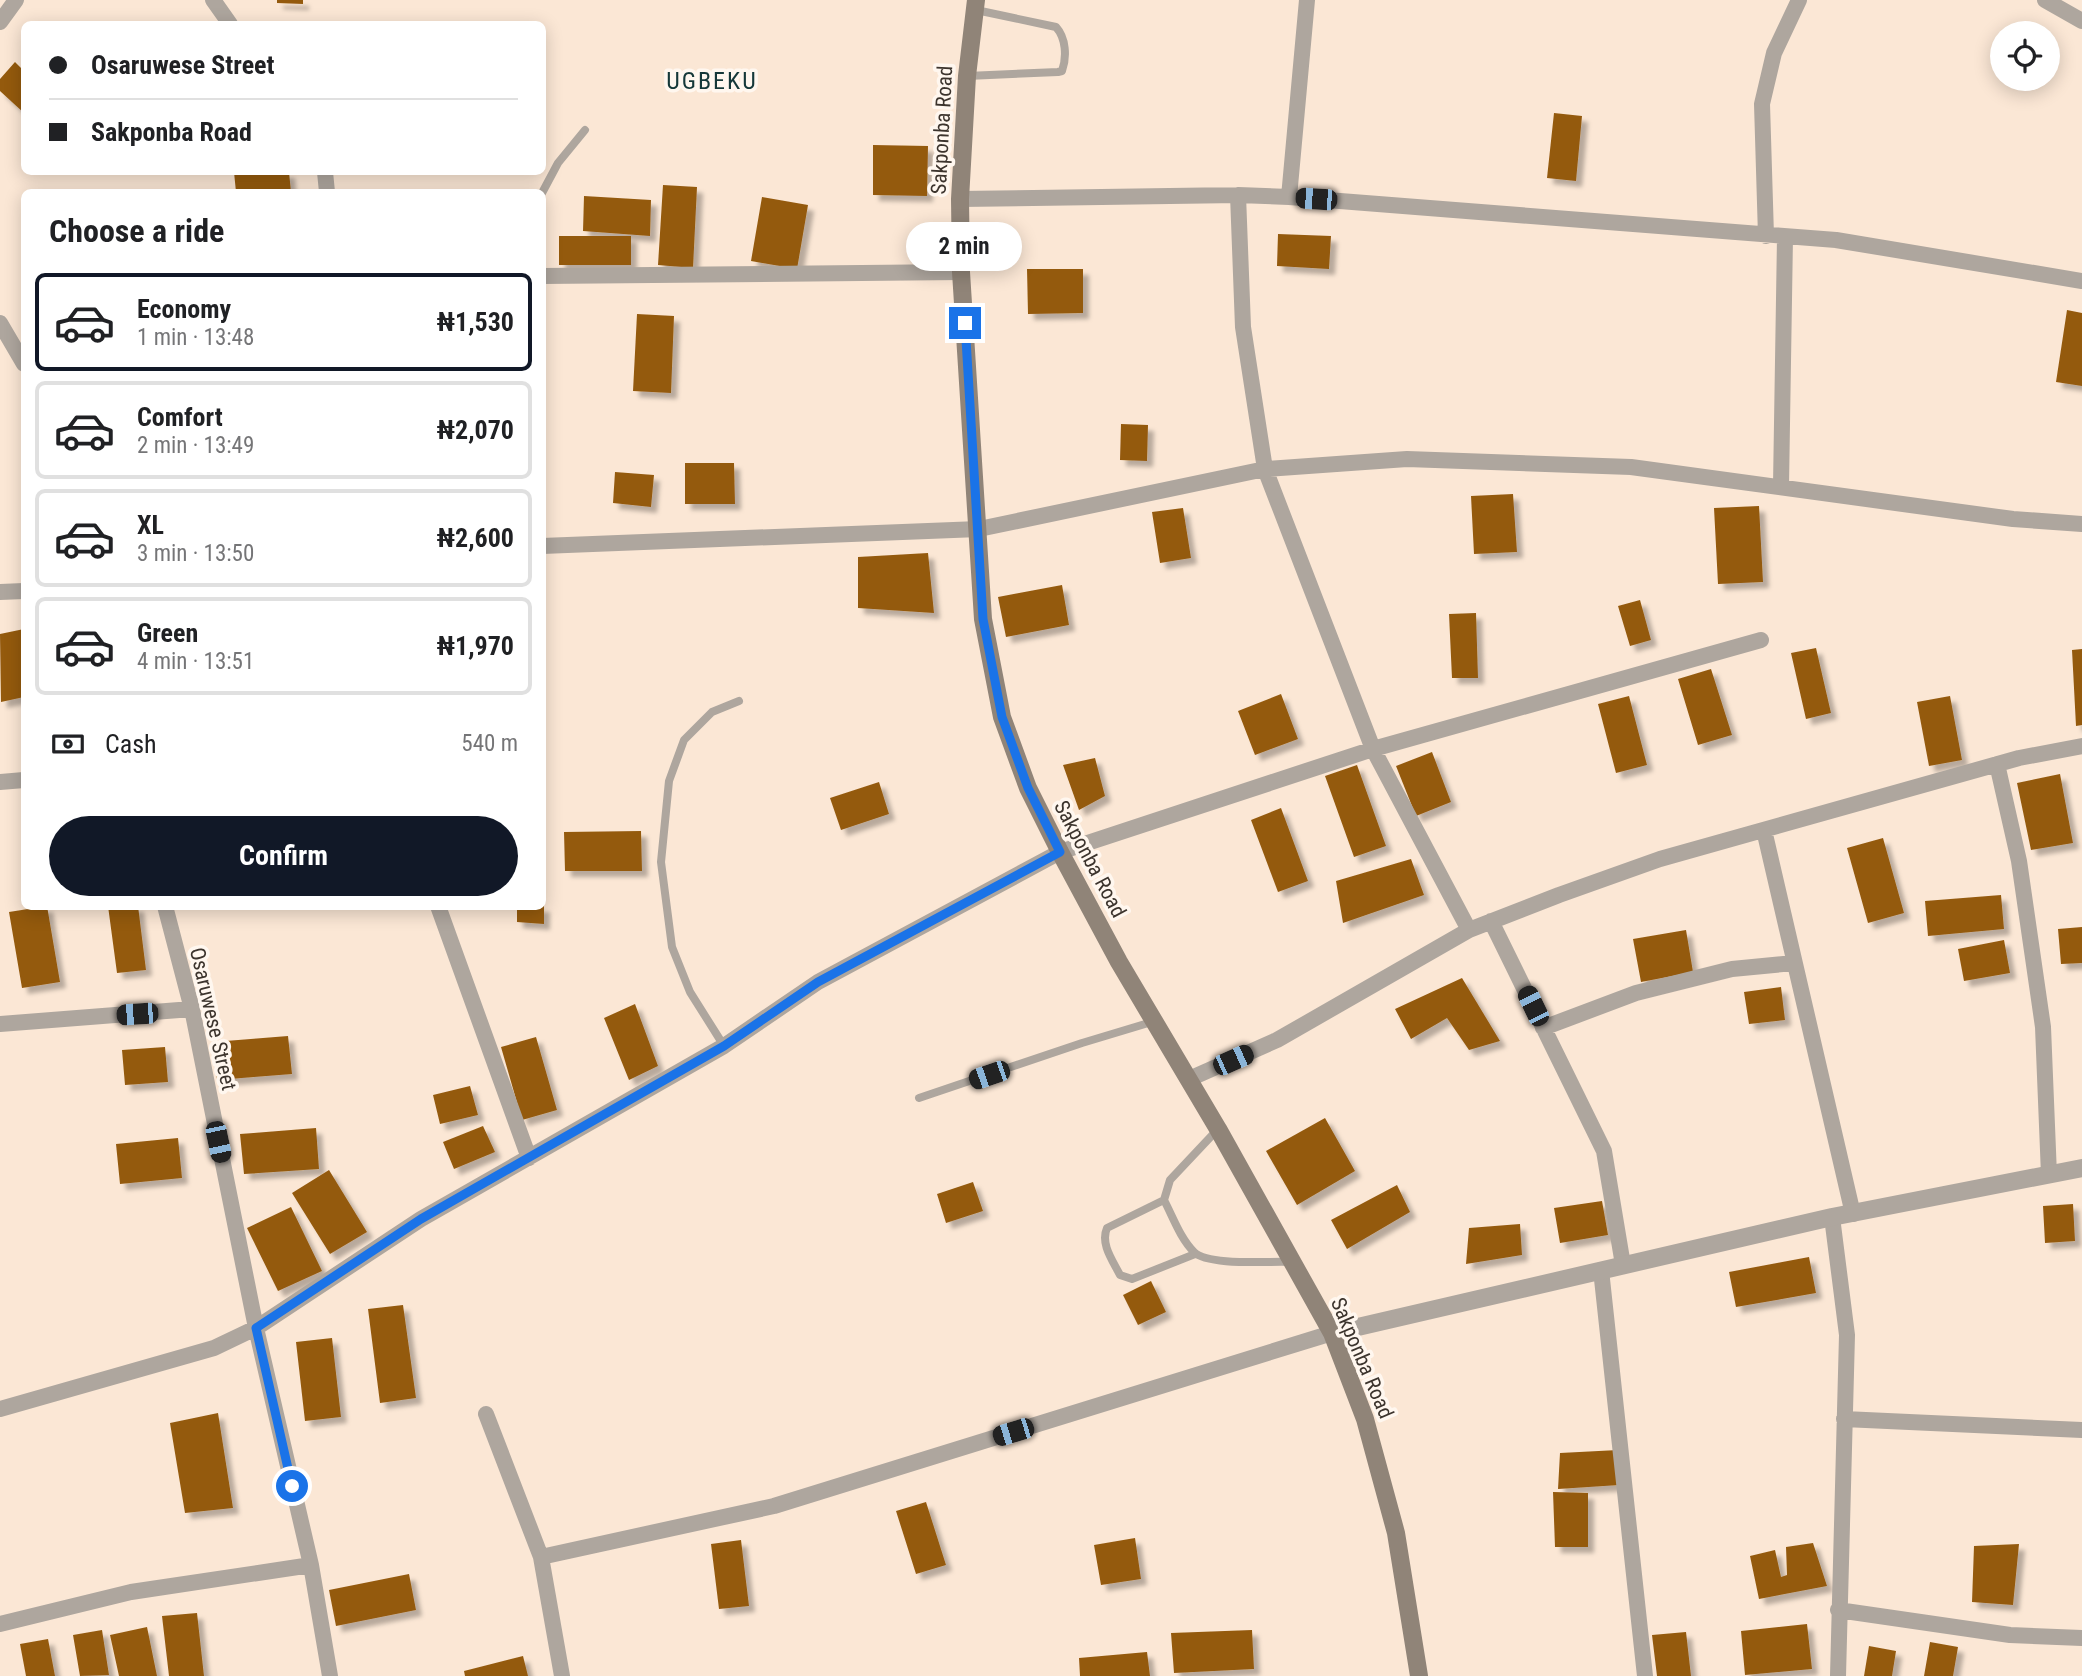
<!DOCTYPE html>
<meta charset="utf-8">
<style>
body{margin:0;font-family:"Roboto Condensed",sans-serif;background:#f6f6f6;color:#202124;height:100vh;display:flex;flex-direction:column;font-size:26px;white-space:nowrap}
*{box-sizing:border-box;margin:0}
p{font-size:23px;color:#757577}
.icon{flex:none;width:38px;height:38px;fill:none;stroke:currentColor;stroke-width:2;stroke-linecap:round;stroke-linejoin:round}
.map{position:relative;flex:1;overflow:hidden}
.sheet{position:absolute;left:21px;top:189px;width:525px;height:721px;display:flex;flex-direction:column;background:#fff;border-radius:10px;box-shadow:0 4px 18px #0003}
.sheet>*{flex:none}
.top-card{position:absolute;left:21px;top:21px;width:525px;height:154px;border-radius:10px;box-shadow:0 4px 18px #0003;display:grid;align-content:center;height:154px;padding:0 28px;background:#fff}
.tools{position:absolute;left:1990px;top:21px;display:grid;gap:14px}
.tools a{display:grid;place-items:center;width:70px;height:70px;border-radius:50%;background:#fff;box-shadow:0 4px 18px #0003;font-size:35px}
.end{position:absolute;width:32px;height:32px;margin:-16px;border:9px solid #1a73e8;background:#fff;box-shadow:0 0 0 4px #fff}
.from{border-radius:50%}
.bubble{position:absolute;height:49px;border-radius:24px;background:#fff;box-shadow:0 4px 18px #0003;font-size:23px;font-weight:700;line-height:49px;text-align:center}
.car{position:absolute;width:21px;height:42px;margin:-21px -10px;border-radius:9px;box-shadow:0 0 5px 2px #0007;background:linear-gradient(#222 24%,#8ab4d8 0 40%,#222 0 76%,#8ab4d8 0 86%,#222 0)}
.top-card b{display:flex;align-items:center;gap:24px;height:66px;font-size:26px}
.top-card b+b{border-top:2px solid #e0e0e0}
.top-card i{width:18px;height:18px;background:#202124}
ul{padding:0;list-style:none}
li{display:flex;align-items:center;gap:21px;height:98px;margin:0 14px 10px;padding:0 14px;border:4px solid #e0e0e0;border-radius:10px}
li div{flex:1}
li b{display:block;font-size:26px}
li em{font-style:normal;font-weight:700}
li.selected{border-color:#111827}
li>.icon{width:63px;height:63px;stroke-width:1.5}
h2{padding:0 28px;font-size:32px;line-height:84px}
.pay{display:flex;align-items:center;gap:18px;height:77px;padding:0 28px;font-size:26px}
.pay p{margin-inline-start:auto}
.cta{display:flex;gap:14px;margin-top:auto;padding:14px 28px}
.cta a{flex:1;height:80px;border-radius:42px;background:#111827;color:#fff;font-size:28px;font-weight:700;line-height:80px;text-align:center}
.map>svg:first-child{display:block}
.building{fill:#945a0f;filter:url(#shadow)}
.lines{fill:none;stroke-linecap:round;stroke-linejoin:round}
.service{stroke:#aea69e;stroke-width:8}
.minor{stroke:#aea69e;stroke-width:16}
.tertiary{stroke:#aea69e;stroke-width:18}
.secondary{stroke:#908478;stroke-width:18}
.route{stroke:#1a73e8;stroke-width:9}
.labels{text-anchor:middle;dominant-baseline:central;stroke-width:7;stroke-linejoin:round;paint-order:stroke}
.street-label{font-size:21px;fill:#3c342d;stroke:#fff7ef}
.quarter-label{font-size:24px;letter-spacing:2px;fill:#153839;stroke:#fff7ef}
</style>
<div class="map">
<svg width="2082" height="1676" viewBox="0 0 2082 1676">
<defs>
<filter id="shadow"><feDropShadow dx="6" dy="6" stdDeviation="2" flood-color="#0004"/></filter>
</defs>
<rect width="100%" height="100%" fill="#fbe7d5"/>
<path class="building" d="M277,0H303V4L277,3Z
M15,62L24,71V113L0,91V79Z
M1554,113L1582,116L1576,181L1547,178Z
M873,145L928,146L927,196L873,195Z
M234,172H289L291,192H236Z
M663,185L697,187L693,268L658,265Z
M584,196L651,200L650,236L583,231Z
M762,197L808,205L797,269L751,261Z
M1278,234L1331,236L1329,269L1277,266Z
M559,236H631V265H559Z
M1027,269H1083V313L1028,314Z
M2067,310L2082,313V386L2056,382Z
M637,314L674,316L671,393L633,391Z
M1121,424L1148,425L1147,461L1120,460Z
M685,463H734L735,504H685Z
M615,472L654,475L651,507L613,503Z
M1513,494L1517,552L1474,554L1471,496Z
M1759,506L1763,582L1718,584L1714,508Z
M1183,508L1191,558L1160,563L1152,512Z
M928,553L934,613L858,608V557Z
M1062,585L1069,625L1006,637L998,597Z
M1640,600L1651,640L1630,646L1618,606Z
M1476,613L1478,678H1452L1449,614Z
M24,629V697L1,702L0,634Z
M1816,648L1831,713L1806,719L1791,653Z
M2082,649V725L2076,726L2072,650Z
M1711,669L1732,735L1698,745L1678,679Z
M1281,694L1298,739L1255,755L1238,711Z
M1629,696L1647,765L1616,773L1598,704Z
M1950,696L1962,760L1929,766L1917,702Z
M1432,752L1451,802L1416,816L1396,766Z
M1095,758L1105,796L1079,810L1063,765Z
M1357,765L1386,846L1354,857L1325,776Z
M2060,774L2073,843L2031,850L2017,783Z
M879,782L889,814L841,830L830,798Z
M1281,808L1308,881L1278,892L1251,820Z
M641,831L642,871H565L564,832Z
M1883,838L1904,913L1868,923L1847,848Z
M1411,859L1424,895L1343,923L1336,881Z
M2001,895L2004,929L1928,936L1925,901Z
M47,906L60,982L22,988L9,912Z
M108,906H138L146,970L117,973Z
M517,906H544V924L517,922Z
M2082,927V963L2061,964L2058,929Z
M1686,930L1693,972L1641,982L1633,939Z
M2004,940L2010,973L1964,981L1958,949Z
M1462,978L1500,1041L1469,1050L1447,1018L1411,1039L1395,1009Z
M1781,987L1785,1020L1749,1024L1744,992Z
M635,1004L658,1066L629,1080L604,1018Z
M288,1036L292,1074L217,1080L213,1042Z
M536,1037L557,1110L522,1120L501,1047Z
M165,1047L168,1082L125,1085L122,1050Z
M470,1086L478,1115L440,1124L433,1095Z
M1325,1118L1355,1171L1297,1205L1266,1151Z
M483,1126L495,1152L454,1169L443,1142Z
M316,1128L319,1169L244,1174L240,1134Z
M178,1138L182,1178L120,1184L116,1144Z
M329,1170L367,1232L330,1254L292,1193Z
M973,1182L983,1211L946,1223L937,1194Z
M1397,1185L1410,1212L1347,1249L1331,1220Z
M1602,1201L1608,1235L1560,1243L1554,1208Z
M2073,1204L2075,1241L2045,1243L2043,1206Z
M291,1207L322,1271L278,1291L247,1228Z
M1520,1224L1522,1255L1466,1264L1469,1228Z
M1809,1257L1816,1293L1736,1307L1729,1272Z
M1151,1281L1166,1312L1138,1325L1123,1295Z
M403,1305L416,1398L380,1403L368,1309Z
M332,1338L341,1417L305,1421L296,1342Z
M218,1413L233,1508L185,1513L170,1423Z
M1618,1450L1619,1485L1558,1489L1560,1453Z
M1553,1492L1588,1493V1547H1555Z
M926,1502L946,1565L916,1574L896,1511Z
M1135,1538L1141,1579L1101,1585L1094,1545Z
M741,1540L749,1606L719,1609L711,1544Z
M1813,1543L1827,1586L1759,1599L1750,1556L1775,1550L1781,1577L1787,1575L1786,1547Z
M2019,1544L2013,1605L1972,1602L1974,1546Z
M409,1574L416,1610L336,1626L329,1590Z
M197,1613L204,1676H169L162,1616Z
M1807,1624L1812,1669L1745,1675L1741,1631Z
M147,1627L157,1676H119L110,1635Z
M102,1630L109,1675L80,1676L73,1635Z
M1252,1630L1254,1669L1174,1673L1171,1633Z
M1686,1632L1691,1676H1657L1652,1635Z
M48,1639L55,1676H26L20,1644Z
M1930,1642L1958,1647L1953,1676H1924Z
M1869,1646L1896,1651L1892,1676H1864Z
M1147,1652L1150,1676H1080L1079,1658Z
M523,1656L528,1676H465L464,1671Z"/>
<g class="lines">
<path class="service" d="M967,76L1058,72L1062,71C1067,57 1066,38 1056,27L976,10
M542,193L558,163L585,130
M724,1046L690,992L672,947L661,862L669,781L684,740L712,712L739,701
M919,1098L1082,1043L1155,1021
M1218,1129L1170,1180L1164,1200C1173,1217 1180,1238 1194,1252C1208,1266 1269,1261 1290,1262
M1164,1200L1107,1228C1100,1244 1113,1261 1120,1275L1132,1279L1195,1254"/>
<path class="minor" d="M213,0L230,24
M2045,0L2082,21
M0,22L16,0
M325,172L327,192
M1238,195L1243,327L1265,469L1373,749L1469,930
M1289,197L1307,0
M960,199L1238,195L1289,197L1836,240L2082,281
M1766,236L1762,104L1774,53L1799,0
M542,276L961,272
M0,323L24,364
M1781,486L1785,237
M542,546L979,529L1265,469L1407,459L1631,467L2013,519L2082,524
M0,592L24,591
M1997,764L2019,861L2043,1027L2049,1175
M0,782L24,780
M1764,830L1853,1214
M165,906L192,1009L256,1328L311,1565L330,1676
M438,906L529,1158
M1491,921L1604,1151L1623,1265
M0,1024L192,1009
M1543,1028L1636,993L1732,969L1794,963
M1189,1079L1277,1040L1469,930L1559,895L1660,859L2019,758L2082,746
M1832,1217L1847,1335L1838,1676
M1601,1270L1645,1676
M0,1409L214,1348L256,1328L421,1219L724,1046L818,982L1060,852L1373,749L1761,640
M486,1414L541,1557L562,1676
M1844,1419L2082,1430
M541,1557L774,1506L1332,1333
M1838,1610L2010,1635L2082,1638
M0,1624L131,1592L311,1565"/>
<path class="tertiary" d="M1332,1333L1832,1217L2082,1168"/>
<path class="secondary" d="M976,0L967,76L960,199L961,272L983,619L1002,717L1028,788L1060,852L1119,962L1218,1129L1332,1333L1365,1419L1396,1533L1419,1676"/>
</g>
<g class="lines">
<path class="route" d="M292,1486L256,1328L421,1219L724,1046L818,982L1060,852L1028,788L1002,717L983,619L965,323"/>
</g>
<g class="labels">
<g class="street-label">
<text transform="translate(942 130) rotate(-87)">Sakponba Road</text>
<text transform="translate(1090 859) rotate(62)">Sakponba Road</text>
<text transform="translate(213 1019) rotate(77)">Osaruwese Street</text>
<text transform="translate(1362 1358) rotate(67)">Sakponba Road</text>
</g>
<g class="quarter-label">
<text x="712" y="81">UGBEKU</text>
</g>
</g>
</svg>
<div class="tools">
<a><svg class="icon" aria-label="locate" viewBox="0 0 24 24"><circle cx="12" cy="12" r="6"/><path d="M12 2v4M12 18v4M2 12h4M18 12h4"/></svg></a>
</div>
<i class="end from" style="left:292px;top:1486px"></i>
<i class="end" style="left:965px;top:323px"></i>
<div class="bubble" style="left:906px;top:222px;width:116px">2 min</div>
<i class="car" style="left:1316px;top:199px;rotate:274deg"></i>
<i class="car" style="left:1533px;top:1006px;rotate:334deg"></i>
<i class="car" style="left:137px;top:1014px;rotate:266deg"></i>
<i class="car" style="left:1233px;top:1060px;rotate:66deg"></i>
<i class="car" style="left:989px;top:1075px;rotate:251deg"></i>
<i class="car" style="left:218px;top:1142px;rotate:168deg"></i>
<i class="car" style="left:1013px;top:1432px;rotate:253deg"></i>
<div class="top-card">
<b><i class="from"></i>Osaruwese Street</b>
<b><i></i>Sakponba Road</b>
</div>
<section class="sheet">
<h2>Choose a ride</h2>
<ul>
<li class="selected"><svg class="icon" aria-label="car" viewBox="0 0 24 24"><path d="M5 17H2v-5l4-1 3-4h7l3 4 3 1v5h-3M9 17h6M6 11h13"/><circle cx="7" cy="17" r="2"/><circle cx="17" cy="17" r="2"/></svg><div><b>Economy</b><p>1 min · 13:48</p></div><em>₦1,530</em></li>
<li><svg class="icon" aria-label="car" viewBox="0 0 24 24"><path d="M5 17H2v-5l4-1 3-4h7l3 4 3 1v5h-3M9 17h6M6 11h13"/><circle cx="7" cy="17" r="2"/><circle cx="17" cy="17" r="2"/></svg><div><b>Comfort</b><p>2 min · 13:49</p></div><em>₦2,070</em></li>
<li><svg class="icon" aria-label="car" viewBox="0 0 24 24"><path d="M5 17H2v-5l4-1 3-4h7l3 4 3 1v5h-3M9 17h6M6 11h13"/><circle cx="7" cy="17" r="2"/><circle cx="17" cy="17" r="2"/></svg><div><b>XL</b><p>3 min · 13:50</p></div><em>₦2,600</em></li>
<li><svg class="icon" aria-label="car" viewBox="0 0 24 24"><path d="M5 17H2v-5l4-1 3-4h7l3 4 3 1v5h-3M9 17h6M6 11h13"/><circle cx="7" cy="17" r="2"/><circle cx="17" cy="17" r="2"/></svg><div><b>Green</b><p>4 min · 13:51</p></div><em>₦1,970</em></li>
</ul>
<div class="pay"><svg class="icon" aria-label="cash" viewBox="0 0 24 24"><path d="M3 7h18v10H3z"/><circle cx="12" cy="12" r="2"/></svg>Cash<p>540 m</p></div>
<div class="cta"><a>Confirm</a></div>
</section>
</div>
